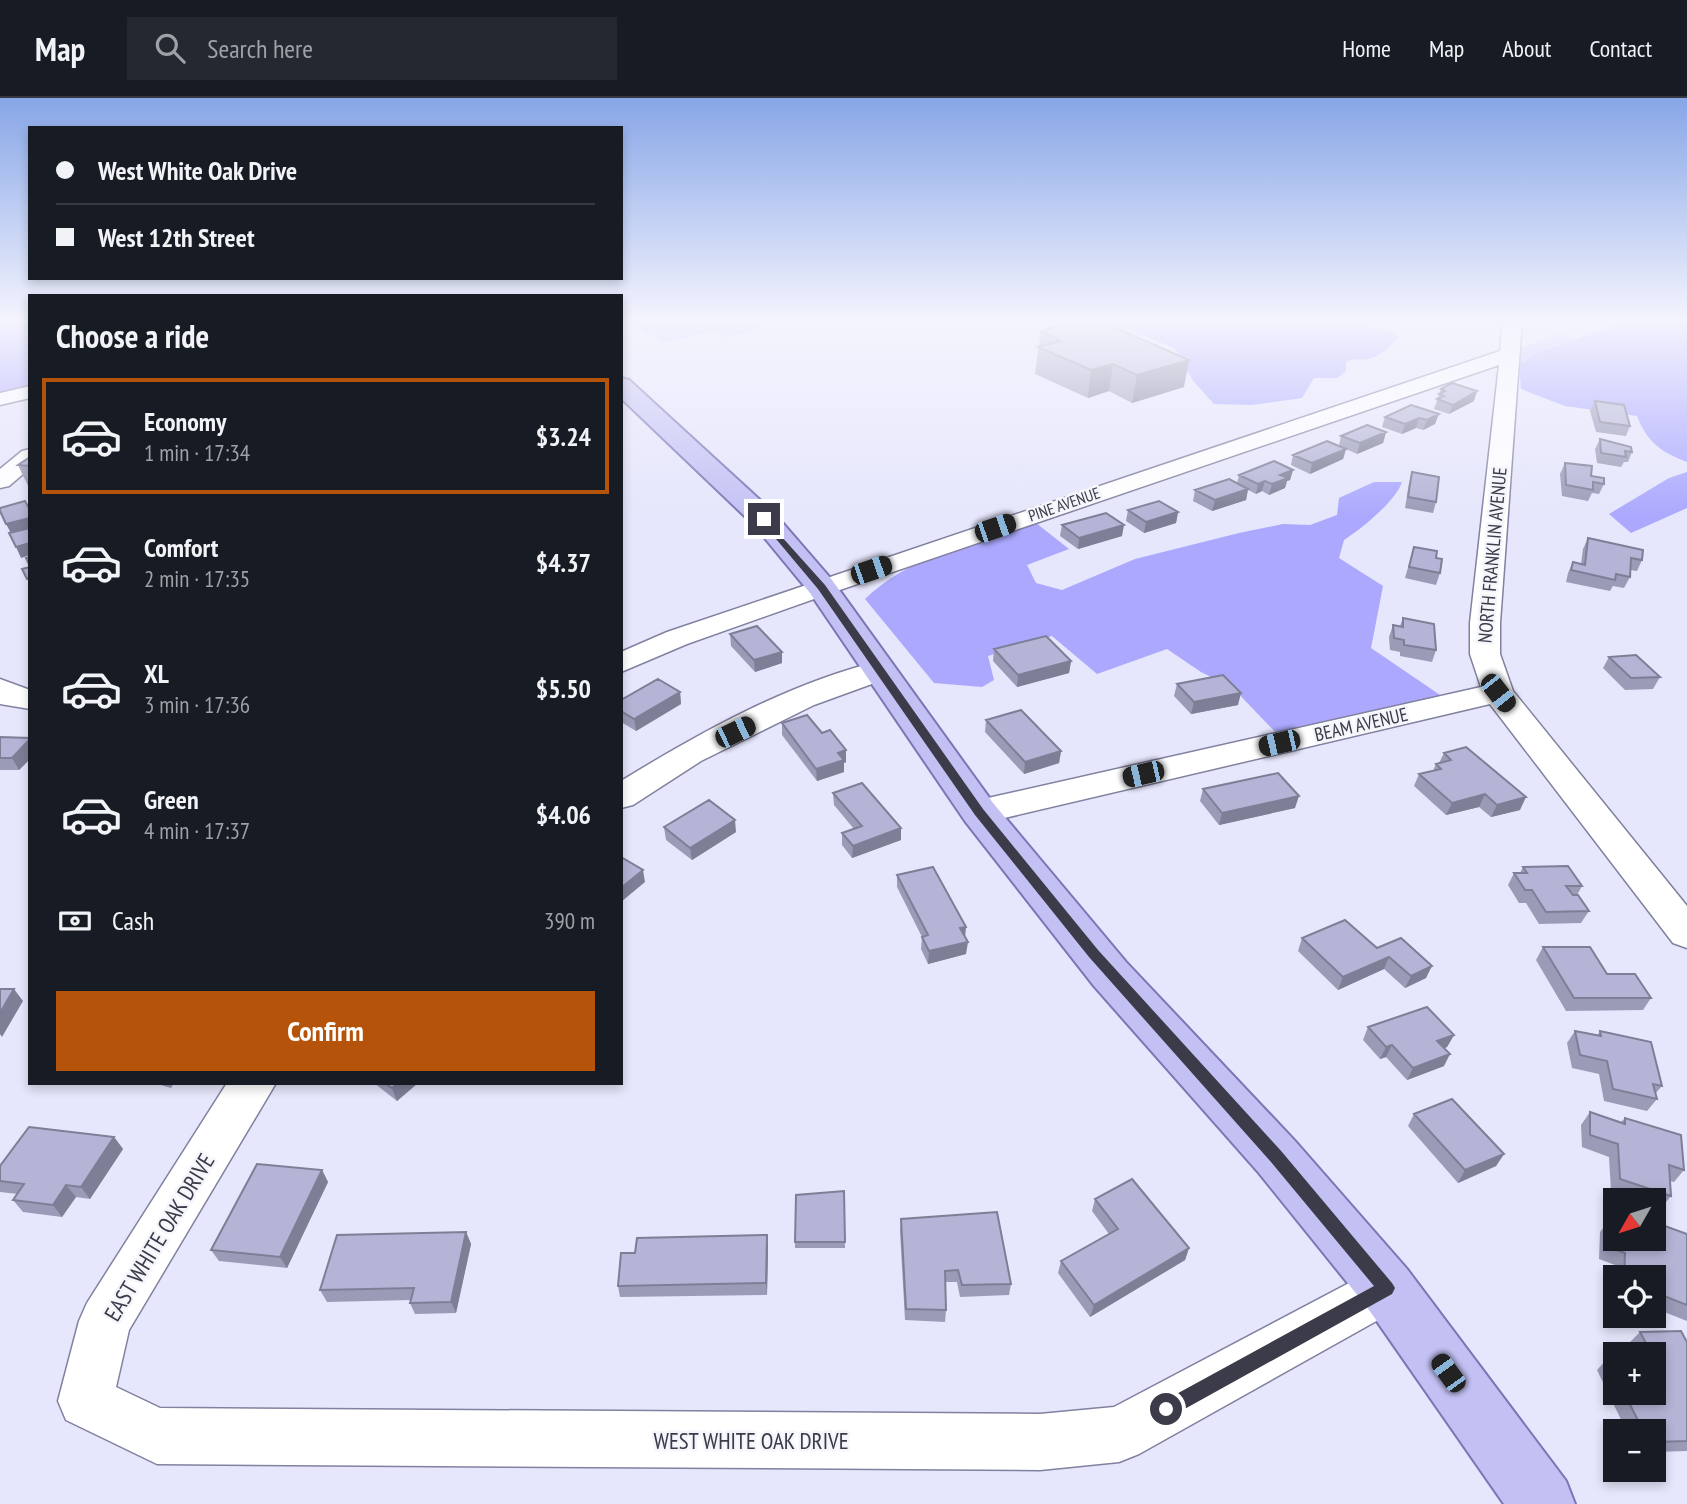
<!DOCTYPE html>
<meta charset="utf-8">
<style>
body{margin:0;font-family:"PT Sans Narrow",sans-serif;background:#242831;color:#f1f3f6;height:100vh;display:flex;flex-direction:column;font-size:26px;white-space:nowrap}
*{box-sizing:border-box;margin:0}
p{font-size:23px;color:#9ea1a6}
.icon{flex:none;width:38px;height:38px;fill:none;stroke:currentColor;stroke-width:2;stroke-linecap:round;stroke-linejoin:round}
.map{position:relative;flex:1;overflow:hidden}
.panel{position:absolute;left:28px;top:196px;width:595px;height:791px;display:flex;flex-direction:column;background:#171b24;border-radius:0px;box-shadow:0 4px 10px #0003}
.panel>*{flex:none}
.top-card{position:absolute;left:28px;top:28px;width:595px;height:154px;border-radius:0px;box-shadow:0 4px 10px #0003;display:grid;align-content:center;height:154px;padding:0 28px;background:#171b24}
.needle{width:46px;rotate:231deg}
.buttons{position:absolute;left:1603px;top:1090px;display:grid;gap:14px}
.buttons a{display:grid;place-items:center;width:63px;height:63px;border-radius:0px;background:#171b24;box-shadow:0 4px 10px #0003;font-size:35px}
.end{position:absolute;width:32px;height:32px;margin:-16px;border:9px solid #3b3b49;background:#fff;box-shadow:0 0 0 4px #fff}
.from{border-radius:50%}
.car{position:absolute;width:21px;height:42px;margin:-21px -10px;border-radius:9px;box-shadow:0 0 5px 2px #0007;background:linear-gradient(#222 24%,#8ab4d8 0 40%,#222 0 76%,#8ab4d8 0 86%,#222 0)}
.top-card b{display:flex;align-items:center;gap:24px;height:66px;font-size:26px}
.top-card b+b{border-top:2px solid #363941}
.top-card i{width:18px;height:18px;background:#f1f3f6}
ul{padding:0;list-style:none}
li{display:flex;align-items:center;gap:21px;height:116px;margin:0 14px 10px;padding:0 14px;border:4px solid transparent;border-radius:0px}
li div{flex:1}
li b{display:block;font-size:26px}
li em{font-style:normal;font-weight:600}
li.current{border-color:#b45309}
li>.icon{width:63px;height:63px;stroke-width:1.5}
h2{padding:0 28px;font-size:32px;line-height:84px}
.pay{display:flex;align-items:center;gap:18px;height:77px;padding:0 28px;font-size:26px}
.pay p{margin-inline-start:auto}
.cta{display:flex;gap:14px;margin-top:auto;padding:14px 28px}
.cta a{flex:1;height:80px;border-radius:0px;background:#b45309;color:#fff;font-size:28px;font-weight:600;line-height:80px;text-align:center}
header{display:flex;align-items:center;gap:42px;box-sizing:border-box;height:98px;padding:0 35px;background:#171b24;border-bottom:2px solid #363941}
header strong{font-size:33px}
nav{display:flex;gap:38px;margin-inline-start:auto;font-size:24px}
.search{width:490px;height:63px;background:#242831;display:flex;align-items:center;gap:18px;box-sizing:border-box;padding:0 24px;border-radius:0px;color:#9ea1a6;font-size:26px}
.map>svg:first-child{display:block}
.green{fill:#bfbffc}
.forest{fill:#aba8fe}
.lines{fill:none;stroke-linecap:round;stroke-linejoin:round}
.minor-casing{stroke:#8181a0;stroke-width:3}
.major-casing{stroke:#7977b4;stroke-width:4}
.minor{fill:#fff;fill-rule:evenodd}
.major{fill:#c3c1f4;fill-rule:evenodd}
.wall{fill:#9b9bb8}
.shaded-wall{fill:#7e7e96}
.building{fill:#b4b4d6;stroke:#7e7e96;stroke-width:2}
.route{fill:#3b3b49}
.labels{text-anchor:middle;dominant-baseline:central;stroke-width:5;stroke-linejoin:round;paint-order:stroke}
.far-street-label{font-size:16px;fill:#3b3b49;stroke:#f5f5fc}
.street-label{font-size:19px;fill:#3b3b49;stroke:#f5f5fc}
.near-street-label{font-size:23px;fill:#3b3b49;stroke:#f5f5fc}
</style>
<header>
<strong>Map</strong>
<div class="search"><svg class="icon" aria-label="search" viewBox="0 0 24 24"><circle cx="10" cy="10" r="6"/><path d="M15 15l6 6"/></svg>Search here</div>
<nav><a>Home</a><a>Map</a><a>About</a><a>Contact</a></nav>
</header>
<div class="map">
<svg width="1687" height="1406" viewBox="0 0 1687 1406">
<rect width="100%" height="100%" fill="#e6e6fc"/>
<path class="green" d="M625,222H755L752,224L764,230L725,240L712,233L663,245Z
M1558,236L1577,240L1539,254L1519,267V251Z"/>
<path class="forest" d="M1151,222H1348L1369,230L1393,233L1398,240C1390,248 1381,258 1369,261C1360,263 1355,259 1346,264V273L1337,280H1314L1302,300L1252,307L1214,306L1194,284L1186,271L1183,261L1174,250L1107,223L1145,226Z
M1633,222H1687V364C1661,354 1647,344 1637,318L1565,308L1521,291L1519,267L1539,254Z
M30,224V289L0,297V227Z
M1687,374V410L1631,435L1609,416L1669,380Z
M1374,384H1402C1396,403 1361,431 1344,442L1339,460L1383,488L1371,550L1443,599L1280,639L1233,590L1201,574L1167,551L1097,576L1052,538L988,558L994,582L982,589L934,585L865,501C911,457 977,443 1036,425L1069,451L1027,467L1036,485L1062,492L1135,461L1239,435L1283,426L1310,427L1337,417L1339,400Z"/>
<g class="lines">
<g class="minor-casing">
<path id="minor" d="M1503,222H1522L1500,525V556L1513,593L1687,808V850L1673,845L1490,606L979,726L966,722L961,714L966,706L979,702L1481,589L1470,556V525L1499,267L831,495L687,546L621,574V554L667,534L1500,253Z
M30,288V300L0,307V295Z
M30,351V370L9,388L0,390V371L22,353Z
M880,563L891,565L895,572L891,579L814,607L701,663L633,707L621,710V683C701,634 789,585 880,563Z
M0,581L30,592V611L0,606Z
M227,985H276L129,1232L116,1289L160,1310L1040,1316L1114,1309L1387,1165L1405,1173L1413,1190L1405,1207L1139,1356L1119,1364L1040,1372L157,1366L66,1322L58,1303L79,1223L87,1205Z"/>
</g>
<g class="major-casing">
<path id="major" d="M621,280L629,282L774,415L832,482L993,705L1126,864L1295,1043L1407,1171L1566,1383L1575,1406H1504L1367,1209L1259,1075L1094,888L965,723L810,495L754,427L621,300Z"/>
</g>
<use href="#minor" class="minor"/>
<use href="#major" class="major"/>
</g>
<path class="wall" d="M1041,233L1184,289L1132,305L1109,293L1088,300L1035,276Z
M1441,291L1474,303L1449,316L1434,311Z
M1595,303L1630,328L1626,338L1596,334L1590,313Z
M1411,307L1435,326L1423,332L1416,330L1402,336L1382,329L1385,319Z
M1386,334L1383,345L1357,356L1346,351L1343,361L1310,376L1291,367L1293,357L1339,348L1341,338Z
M1600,341L1632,354L1628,364H1624L1621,369L1597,365L1595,351Z
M30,359V392L18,367Z
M1565,365L1591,378L1604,386L1599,396L1592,395L1588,403L1562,398L1560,376Z
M1293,372L1290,382L1287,383L1285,390L1269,397L1262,393L1256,396L1248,392L1246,402L1212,413L1193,403L1195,392L1237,385L1239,377Z
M1412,374L1436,404L1433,415L1405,410L1409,385Z
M1128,412L1178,414L1176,425L1144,435L1126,423Z
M1062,427L1122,438L1078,451L1060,438Z
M1588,440L1642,462L1637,473L1630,472V479L1624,490L1613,488L1610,493L1566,484L1568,475L1573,464L1581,466L1583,451Z
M1414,449L1436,460L1440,475L1436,487L1405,480Z
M1403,520L1436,552L1432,564L1400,558V554L1390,552L1389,539L1393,527L1400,528Z
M730,536L782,565L755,574L731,548Z
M994,551L1071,563L1069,575L1017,589L993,563Z
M1609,559L1660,579L1653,591L1625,592L1603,570Z
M1177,586L1238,607L1191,616L1174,598Z
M680,594L681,606L636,633L621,624V602Z
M986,622L1061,653L1059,665L1024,676L985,634Z
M782,625L822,635L846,652V664L844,665V674L817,683L782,637Z
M0,639L30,640V661L19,672H0Z
M1444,655L1520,712L1491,719L1479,709L1446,717L1414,688L1419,676L1433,673L1436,666L1439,665Z
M1203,691L1295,710L1219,727L1200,703Z
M833,695L901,742L852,760L842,747V735L854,731L834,707Z
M664,729L736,734L692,762L666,742Z
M1523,769L1582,788L1577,797L1589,813L1581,825L1539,826L1526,805H1519L1508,787L1514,775H1520Z
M897,777L965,839L966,856L928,866L921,851L922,839L897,789Z
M1302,840L1377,850L1426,880L1405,890L1384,871L1338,892L1298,853Z
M1543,849L1607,876L1651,900L1643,912L1566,913L1536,862Z
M1368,929L1454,937L1447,949L1445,950L1444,968L1407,982L1386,959L1380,961L1363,942Z
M1575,933L1597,938L1600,933L1662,988L1655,996L1657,1001L1647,1013L1604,1003L1599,976L1572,970L1567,945Z
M154,985H174L171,990Z
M374,985H418L397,1003Z
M1590,1014L1621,1024L1625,1020L1684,1072L1674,1084L1670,1083L1671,1098L1661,1110L1654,1107V1102H1640L1611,1093L1609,1059L1582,1049L1581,1027Z
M1414,1016L1504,1056L1496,1068L1458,1085L1408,1028Z
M114,1039L123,1051L90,1101L76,1099L62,1119L23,1114L13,1102L18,1096L0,1094V1068Z
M322,1072L328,1084L287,1170L219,1163L211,1152Z
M844,1093L845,1150H795V1144Z
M1095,1101L1189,1150L1185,1162L1090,1219L1058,1175L1061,1163L1109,1136L1092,1113Z
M901,1121L1011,1186L1009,1197L960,1199L957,1184H946V1212L945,1224L905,1222L900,1133Z
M1609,1122L1615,1141L1687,1136V1223L1654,1210V1180H1615L1614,1195L1615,1167L1599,1161L1600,1134Z
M466,1134L471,1146L456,1215L415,1216L410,1205L411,1202L327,1204L320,1192Z
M767,1137L768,1149L767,1197L620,1199L618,1188L635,1155Z
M1640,1234L1687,1244V1353L1654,1354V1334H1627L1597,1272L1607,1261L1615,1260V1295H1654V1256H1635L1629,1245Z"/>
<path class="shaded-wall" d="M1189,262L1184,289L1132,305L1137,277Z
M1113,266L1109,293L1088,300L1091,272Z
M1477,293L1474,303L1449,316L1453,307Z
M1439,316L1435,326L1423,332L1427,322Z
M1419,320L1416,330L1402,336L1405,326Z
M1386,334L1383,345L1357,356L1360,345Z
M1346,351L1343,361L1310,376L1312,365Z
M1293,372L1290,382L1287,383L1285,390L1269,397L1272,386L1280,377Z
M1265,383L1262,393L1256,396L1258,386Z
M1248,391L1246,402L1212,413L1215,402Z
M1178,414L1176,425L1144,435L1146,424Z
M30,420V432L12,437L6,426Z
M1124,427L1122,438L1078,451L1079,440Z
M30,445V457L21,460L16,449Z
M782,554V565L755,574L754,562Z
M1071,563L1069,575L1017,589L1018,577Z
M680,594L681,606L636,633L634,621Z
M1241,595L1238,607L1191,616L1194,604Z
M30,641V661L19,672L12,660Z
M846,652V664L844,665V674L817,683L816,671L838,655Z
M1061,653L1059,665L1024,676L1025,664Z
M1485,696L1479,709L1446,717L1452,705Z
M1299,698L1295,710L1219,727L1222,715Z
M1526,699L1520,712L1491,719L1497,707Z
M735,722L736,734L692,762L690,750Z
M901,730V742L852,760L853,748Z
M643,772L645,784L621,804V790Z
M966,829L965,841L960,830Z
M968,844L966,856L928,866L929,853Z
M1389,859L1384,871L1338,892L1343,879Z
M1432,868L1426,880L1405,890L1411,878Z
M14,891L23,903L2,939L0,936V915Z
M1454,937L1447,949L1431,955L1437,943Z
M1392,947L1386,959L1380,961L1386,949Z
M1450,956L1444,968L1407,982L1413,970Z
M398,985H418L397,1003L392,990Z
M114,1039L123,1051L90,1101L81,1089Z
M1504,1056L1496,1068L1458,1085L1465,1072Z
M322,1072L328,1084L287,1170L280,1159Z
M66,1087L76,1099L62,1119L53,1107Z
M466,1134L471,1146L456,1215L451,1204Z
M767,1137L768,1149L767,1197L766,1185Z
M1189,1150L1185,1162L1090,1219L1094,1207Z"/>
<path class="building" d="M1083,222H1098L1189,262L1137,277L1113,266L1091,272L1038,249L1061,243L1041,233Z
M1452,285L1477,293L1453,307L1437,301L1444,298L1439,296L1445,293L1441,291Z
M1595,303L1624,307L1630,328L1600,324Z
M1411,307L1439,316L1427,322L1419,320L1405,326L1385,319Z
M1367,327L1386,334L1360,345L1341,338Z
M1600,341L1631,349L1632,354L1625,353L1626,359L1601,355Z
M1327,343L1346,351L1312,365L1293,357Z
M30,359V368L18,367Z
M1274,363L1293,372L1280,377L1288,380L1272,386L1265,383L1258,386L1239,377Z
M1565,365L1592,368L1591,378L1604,380V386L1593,384V392L1566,387Z
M1412,374L1439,379L1436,404L1408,399Z
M1229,381L1248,391L1215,402L1195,392Z
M25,403L30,412V420L6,426L0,413V410Z
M1159,403L1178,414L1146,424L1128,412Z
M1106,415L1124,427L1079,440L1062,427Z
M30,430V445L16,449L9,435Z
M1588,440L1643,452L1642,462L1631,460L1630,479L1616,476L1615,482L1571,472L1573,464L1585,467Z
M1414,449L1437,453L1436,460L1442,461L1440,475L1409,469Z
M30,459V468L26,460Z
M30,469V480L27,481L22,471Z
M1403,520L1434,526L1436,552L1404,547V542L1394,540L1393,527L1403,529Z
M757,528L782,554L754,562L730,536Z
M1046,538L1071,563L1018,577L994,551Z
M1636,557L1660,579L1631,580L1609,559Z
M1223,577L1241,595L1194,604L1177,586Z
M658,581L680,594L634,621L621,613V602Z
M1021,612L1061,653L1025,664L986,622Z
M807,617L822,635L830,632L846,652L838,655L844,662L816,671L782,625Z
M0,639L30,640V641L12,660H0Z
M1466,649L1526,699L1497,707L1485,696L1452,705L1419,676L1441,671L1436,666L1451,662L1444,655Z
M1278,675L1299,698L1222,715L1203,691Z
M862,685L901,730L853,748L842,735L862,728L833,695Z
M709,702L735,722L690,750L664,729Z
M621,759L643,772L621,790Z
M1568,768L1582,788H1566L1573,797H1578L1589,813L1546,814L1532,792H1525L1514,775H1527L1523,769Z
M933,769L966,829L960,830L968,844L929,853L922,839L928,837L897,777Z
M1345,822L1377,850L1401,840L1432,868L1411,878L1389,859L1343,879L1302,840Z
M1543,849H1590L1607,876H1635L1651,900H1574Z
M0,891H14L0,915Z
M1427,909L1454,937L1437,943L1450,956L1413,970L1392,947L1386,949L1368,929Z
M1575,933L1601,938L1600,933L1651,944L1662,988L1653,986L1657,1001L1613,991L1607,963L1580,957Z
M385,985H398L392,990Z
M1452,1001L1504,1056L1465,1072L1414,1016Z
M1590,1014L1625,1026V1020L1681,1037L1684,1072L1669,1067L1671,1098L1620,1081L1618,1046L1590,1037Z
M29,1029L114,1039L81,1089L66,1087L53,1107L13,1102L24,1086L0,1083V1068Z
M257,1066L322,1072L280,1159L211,1152Z
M1132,1081L1189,1150L1094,1207L1061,1163L1118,1131L1095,1101Z
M844,1093L845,1144H795L796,1097Z
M997,1114L1011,1186L962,1187L958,1172L945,1173L946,1212L906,1211L901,1121Z
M1609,1122L1615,1124V1141H1654V1124L1687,1136V1207L1654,1194V1180H1624L1625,1155L1608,1149Z
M466,1134L451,1204L410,1205L414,1190L320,1192L337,1137Z
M767,1137L766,1185L618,1188L621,1155H635L637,1140Z
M1681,1233L1687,1244V1343L1654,1344V1334H1644L1624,1295H1654V1256H1652L1640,1234Z
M1615,1260V1277L1607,1261Z"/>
<linearGradient id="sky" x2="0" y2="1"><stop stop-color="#87a6e7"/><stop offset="0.53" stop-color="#f4f4fe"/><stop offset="1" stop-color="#f4f4fe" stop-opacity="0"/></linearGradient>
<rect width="1687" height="419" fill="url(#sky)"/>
<path class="route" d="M764,419L825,487L983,711L1098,852L1282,1054L1392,1185L1395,1190L1392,1196L1172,1318L1166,1320L1160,1318L1157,1311L1160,1305L1374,1188L1271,1064L1089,859L975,717L818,491L761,423Z"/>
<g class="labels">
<g class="far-street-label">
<text transform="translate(1064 406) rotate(-19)">PINE AVENUE</text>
</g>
<g class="street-label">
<text transform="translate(1492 457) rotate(-85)">NORTH FRANKLIN AVENUE</text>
<text transform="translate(1361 626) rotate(-13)">BEAM AVENUE</text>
</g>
<g class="near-street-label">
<text transform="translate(159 1139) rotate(-59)">EAST WHITE OAK DRIVE</text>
<text x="751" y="1342">WEST WHITE OAK DRIVE</text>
</g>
</g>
</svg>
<div class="buttons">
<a><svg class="needle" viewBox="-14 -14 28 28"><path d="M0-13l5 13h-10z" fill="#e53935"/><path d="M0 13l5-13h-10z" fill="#9ea1a6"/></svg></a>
<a><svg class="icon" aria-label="locate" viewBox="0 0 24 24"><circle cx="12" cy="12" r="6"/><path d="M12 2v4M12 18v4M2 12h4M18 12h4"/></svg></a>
<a>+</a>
<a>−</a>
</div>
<i class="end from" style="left:1166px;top:1311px"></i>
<i class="end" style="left:764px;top:421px"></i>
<i class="car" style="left:995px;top:430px;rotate:71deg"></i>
<i class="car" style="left:871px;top:472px;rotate:71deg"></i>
<i class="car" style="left:1498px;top:595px;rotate:142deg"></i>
<i class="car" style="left:735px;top:634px;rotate:64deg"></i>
<i class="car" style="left:1279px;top:645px;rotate:257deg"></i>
<i class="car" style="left:1143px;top:676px;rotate:257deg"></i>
<i class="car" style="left:1448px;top:1275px;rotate:324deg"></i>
<div class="top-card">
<b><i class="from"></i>West White Oak Drive</b>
<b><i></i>West 12th Street</b>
</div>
<section class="panel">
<h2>Choose a ride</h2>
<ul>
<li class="current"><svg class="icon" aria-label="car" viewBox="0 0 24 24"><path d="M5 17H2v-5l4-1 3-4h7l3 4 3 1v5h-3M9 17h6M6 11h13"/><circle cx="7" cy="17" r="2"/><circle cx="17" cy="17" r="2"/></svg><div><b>Economy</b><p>1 min · 17:34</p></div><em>$3.24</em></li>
<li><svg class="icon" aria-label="car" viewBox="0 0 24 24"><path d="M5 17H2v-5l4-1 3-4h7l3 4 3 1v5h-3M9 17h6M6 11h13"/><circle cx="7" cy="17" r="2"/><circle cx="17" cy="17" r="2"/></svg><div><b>Comfort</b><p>2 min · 17:35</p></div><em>$4.37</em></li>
<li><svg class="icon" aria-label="car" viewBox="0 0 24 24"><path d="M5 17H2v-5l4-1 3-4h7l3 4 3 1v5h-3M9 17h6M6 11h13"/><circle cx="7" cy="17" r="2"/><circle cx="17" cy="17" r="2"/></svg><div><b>XL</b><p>3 min · 17:36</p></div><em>$5.50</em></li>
<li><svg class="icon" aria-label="car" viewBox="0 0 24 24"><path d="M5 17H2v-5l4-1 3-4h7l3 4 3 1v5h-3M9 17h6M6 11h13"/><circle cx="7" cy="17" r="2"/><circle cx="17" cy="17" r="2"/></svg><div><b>Green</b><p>4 min · 17:37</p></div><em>$4.06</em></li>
</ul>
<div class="pay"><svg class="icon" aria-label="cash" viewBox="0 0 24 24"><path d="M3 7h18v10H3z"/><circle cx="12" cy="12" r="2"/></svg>Cash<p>390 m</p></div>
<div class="cta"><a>Confirm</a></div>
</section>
</div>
